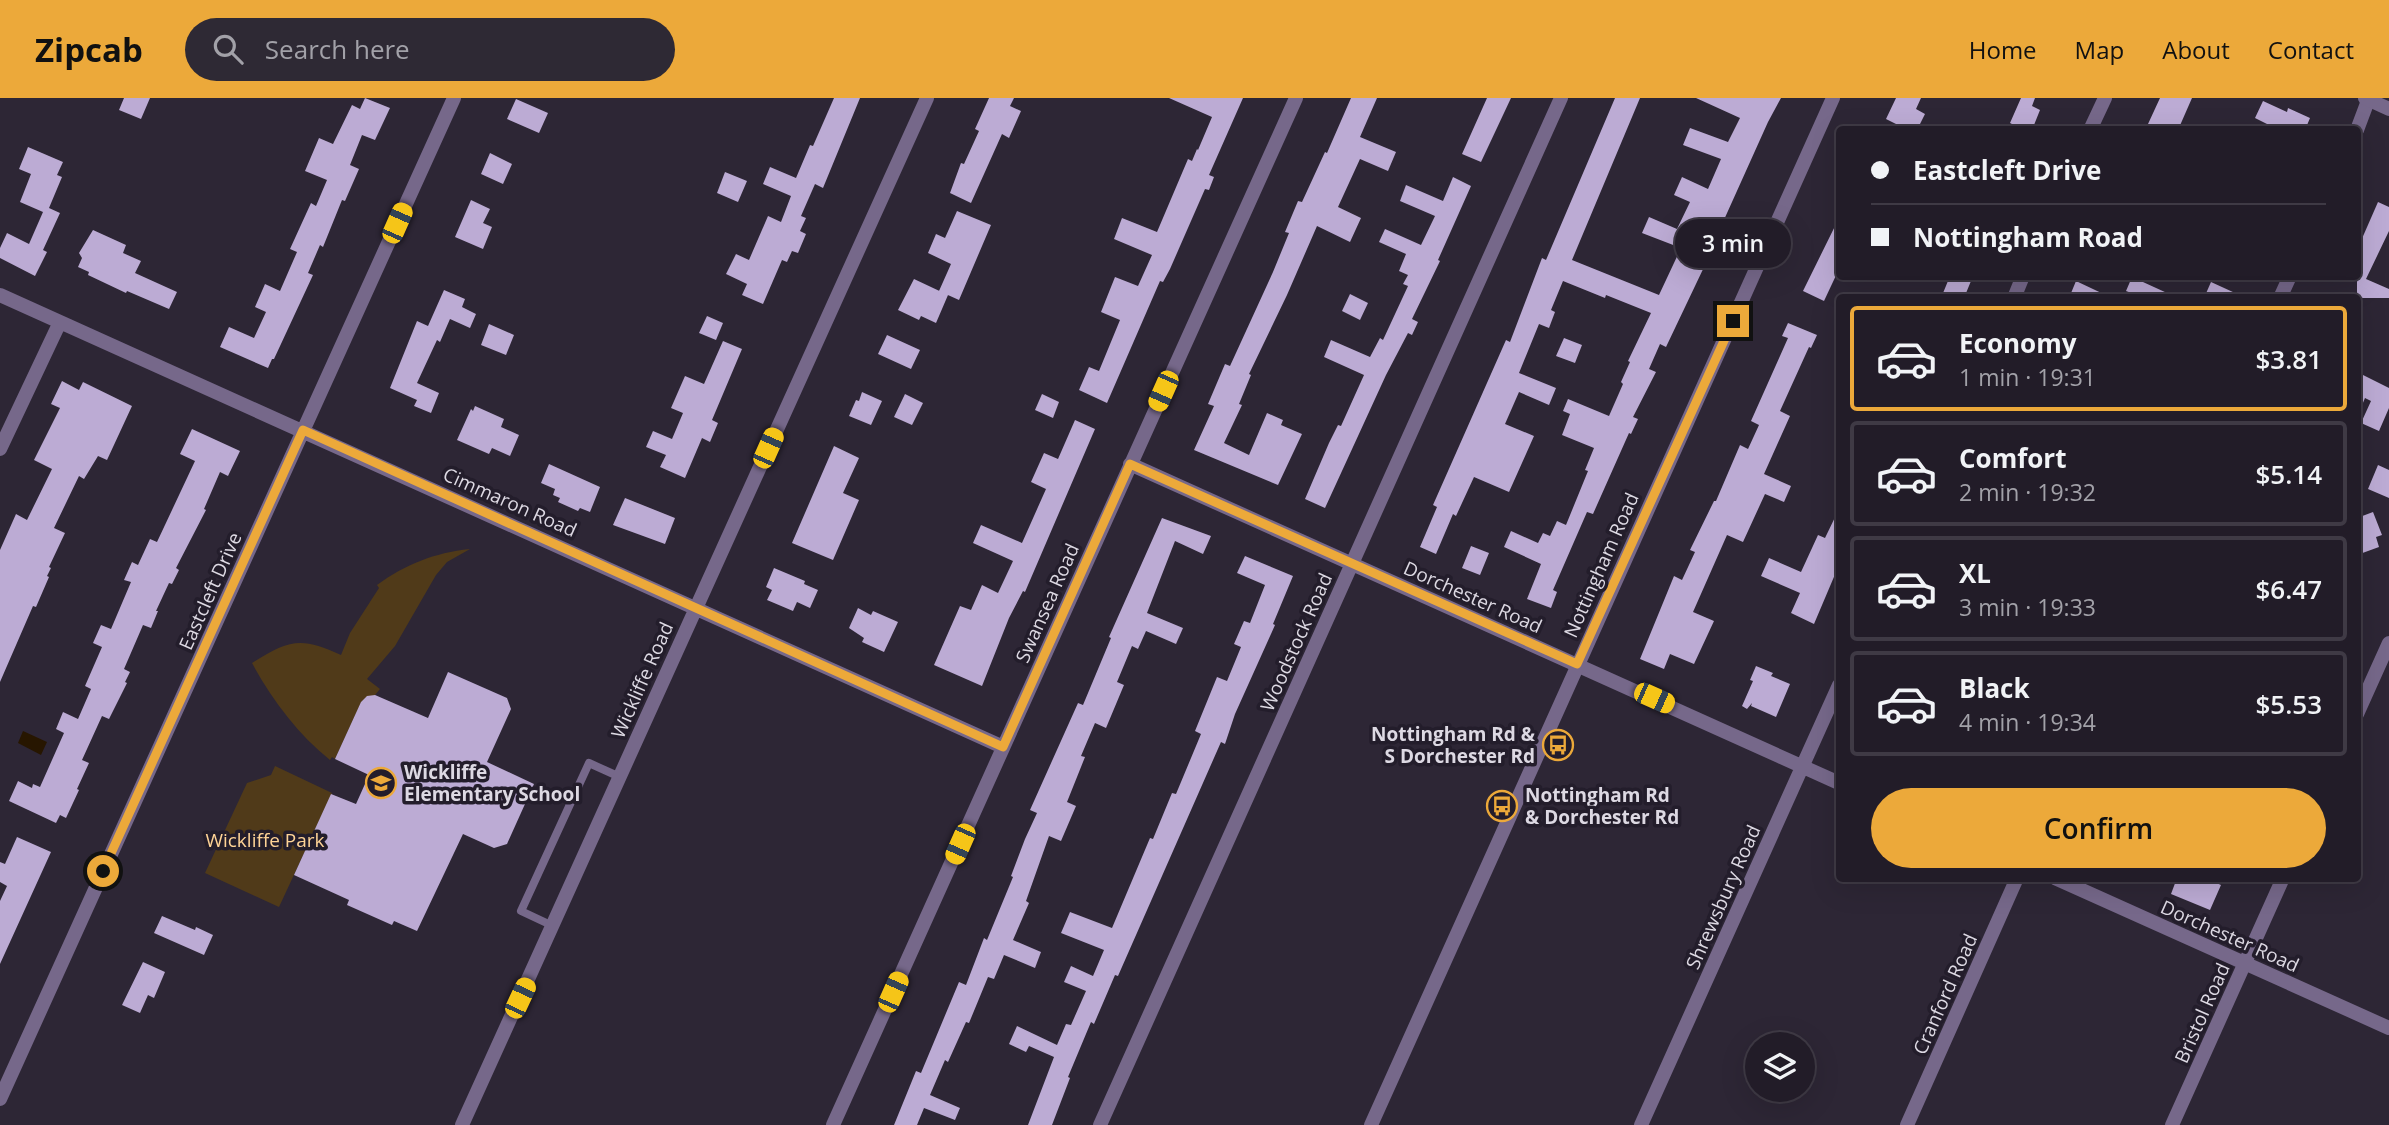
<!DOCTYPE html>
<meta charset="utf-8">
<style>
body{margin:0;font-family:"Open Sans",sans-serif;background:#2e2934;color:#f1f3f6;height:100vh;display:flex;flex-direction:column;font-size:26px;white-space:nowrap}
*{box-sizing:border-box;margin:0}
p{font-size:23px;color:#a2a1a8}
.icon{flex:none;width:38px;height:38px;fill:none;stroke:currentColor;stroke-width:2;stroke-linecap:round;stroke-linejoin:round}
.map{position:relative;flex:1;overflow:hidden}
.details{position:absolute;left:1836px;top:196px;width:525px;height:588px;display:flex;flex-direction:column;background:#221c28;border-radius:7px;box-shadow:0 7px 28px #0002,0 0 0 2px #3f3a45}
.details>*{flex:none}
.hud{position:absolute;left:1836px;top:28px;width:525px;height:154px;border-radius:7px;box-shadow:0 7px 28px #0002,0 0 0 2px #3f3a45;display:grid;align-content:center;height:154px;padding:0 35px;background:#221c28}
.tools{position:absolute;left:1745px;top:934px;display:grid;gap:14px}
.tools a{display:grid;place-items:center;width:70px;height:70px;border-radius:50%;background:#221c28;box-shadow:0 7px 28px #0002,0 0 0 2px #3f3a45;font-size:35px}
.end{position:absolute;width:32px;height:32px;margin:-16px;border:9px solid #eca93a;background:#111;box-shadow:0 0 0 4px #111}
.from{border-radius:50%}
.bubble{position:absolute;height:49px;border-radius:24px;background:#221c28;box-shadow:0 7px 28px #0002,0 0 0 2px #3f3a45;font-size:23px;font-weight:600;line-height:49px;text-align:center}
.car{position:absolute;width:21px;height:42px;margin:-21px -10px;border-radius:9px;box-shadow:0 0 5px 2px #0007;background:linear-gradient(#f5c518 24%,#345 0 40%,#f5c518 0 76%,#345 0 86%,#f5c518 0)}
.hud b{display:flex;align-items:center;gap:24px;height:66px;font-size:26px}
.hud b+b{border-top:2px solid #3f3a45}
.hud i{width:18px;height:18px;background:#f1f3f6}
ul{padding:12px 0 0;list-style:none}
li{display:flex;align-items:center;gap:21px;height:105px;margin:0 14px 10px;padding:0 21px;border:4px solid #3f3a45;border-radius:7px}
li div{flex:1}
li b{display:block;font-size:26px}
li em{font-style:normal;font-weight:600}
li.selected{border-color:#eca93a}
li>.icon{width:63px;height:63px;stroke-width:1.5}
.cta{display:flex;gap:14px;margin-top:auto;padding:14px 35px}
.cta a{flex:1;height:80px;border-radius:42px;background:#eca93a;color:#111;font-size:28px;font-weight:600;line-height:80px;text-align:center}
header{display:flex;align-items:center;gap:42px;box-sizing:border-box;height:98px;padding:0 35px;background:#eca93a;color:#111}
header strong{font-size:33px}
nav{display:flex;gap:38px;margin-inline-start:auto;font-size:24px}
.search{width:490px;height:63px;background:#2e2934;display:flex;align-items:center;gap:18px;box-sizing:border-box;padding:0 24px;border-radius:38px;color:#a2a1a8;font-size:26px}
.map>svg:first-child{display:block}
.green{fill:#503a19}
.water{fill:#271600}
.building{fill:#bcabd4}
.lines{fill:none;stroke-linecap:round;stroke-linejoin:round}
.service{stroke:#76688a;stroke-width:8}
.minor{stroke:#76688a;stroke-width:14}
.tertiary{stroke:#76688a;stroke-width:14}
.route{stroke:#eca93a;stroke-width:9}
.labels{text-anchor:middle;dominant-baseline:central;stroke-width:7;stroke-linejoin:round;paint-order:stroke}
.street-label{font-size:19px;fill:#ddd9e3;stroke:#231d2b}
.poi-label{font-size:19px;font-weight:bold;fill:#ddd9e3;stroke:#231d2b;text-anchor:start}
.park-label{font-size:19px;fill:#fed396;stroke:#231d2b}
</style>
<header>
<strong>Zipcab</strong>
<div class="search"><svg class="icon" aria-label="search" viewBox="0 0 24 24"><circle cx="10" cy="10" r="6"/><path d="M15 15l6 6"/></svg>Search here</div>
<nav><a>Home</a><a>Map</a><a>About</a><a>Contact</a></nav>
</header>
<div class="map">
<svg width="2389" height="1027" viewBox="0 0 2389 1027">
<rect width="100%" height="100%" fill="#2d2635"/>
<path class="green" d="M470,451L447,464L436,477L395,548L367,581L380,591L375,597L361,605L335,661L332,659L330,662C298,636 272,602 252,565C288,542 301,538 341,557L350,535L379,490L377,487C406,466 434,455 470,451Z
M275,668L332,695L279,809L205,775L247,685L271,677Z"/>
<path class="water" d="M23,633L47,644L41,657L18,645Z"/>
<path class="building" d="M124,0H150L141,21L119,12Z
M365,0L390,10L375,42L362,37L350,67L359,71L345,103L342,102L323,149L320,147L308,175L313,177L274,261H272L268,270L220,249L229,229L254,240L266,214L255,209L265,186L280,193L297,154L290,151L311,105L316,108L327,82L305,73L319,40L333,46L352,7L360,11Z
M834,0H860L823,90L815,86L801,118L806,120L800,133L806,136L798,155L792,153L787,164L782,162L763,206L742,197L747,186L726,176L736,156L749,162L768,118L781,124L791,98L763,86L770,69L796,80L810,47L813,48Z
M989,0H1014L1010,8L1021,13L1009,40L1002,36L971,105L950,95L961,65L964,66L979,33L975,31Z
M1169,0H1243L1209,77L1214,79L1209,92L1205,91L1170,171L1163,184L1160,183L1107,305L1079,292L1089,269L1099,273L1120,222L1101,214L1115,179L1138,188L1152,157L1114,141L1122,120L1157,134L1188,61L1192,63L1197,51L1198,52L1212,19Z
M1351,0H1377L1360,39L1396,54L1388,73L1360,61L1338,109L1361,120L1350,144L1317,128L1287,197L1249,276L1251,277L1239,306L1242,307L1224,345L1249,357L1267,315L1283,322L1281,327L1302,336L1278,387L1194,352L1214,308L1208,306L1225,266L1230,268L1273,174L1289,135L1285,134L1298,103L1302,104L1325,54L1327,55Z
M1487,0H1511L1481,64L1462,56Z
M1615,0H1640L1572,162L1659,197L1681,150L1642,135L1649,119L1677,131L1690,104L1674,97L1682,79L1708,91L1721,61L1683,47L1690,30L1728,44L1740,20L1696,0H1781L1768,24L1723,124L1725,125L1666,249L1660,246L1649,271L1656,274L1633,319L1638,321L1631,336L1629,335L1593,416L1587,414L1553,492L1557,494L1551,510L1527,501L1541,466L1504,449L1511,433L1538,445L1543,435L1550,438L1557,423L1566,427L1588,373L1585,372L1594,350L1562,337L1570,316L1563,313L1568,301L1609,318L1623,286L1621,284L1630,264L1628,263L1651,215L1606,197L1605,200L1563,183L1551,212L1555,214L1549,230L1539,226L1519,275L1556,290L1549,307L1519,294L1505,326L1534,338L1509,394L1474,379L1456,418L1453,416L1436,456L1420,449L1437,409L1433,407L1506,242L1510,244L1542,160L1546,162Z
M1896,0H1921L1916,11L1925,16L1917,32H1908L1886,21Z
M2021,0H2035L2032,8L2040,12L2032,32H2024L2010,25Z
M2160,0H2192L2178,32H2160L2148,26Z
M516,1L548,15L539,35L507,21Z
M2263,3L2287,14L2288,10L2310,20L2305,32H2279L2255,20Z
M28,49L63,64L57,77L62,79L49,110L60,115L43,152L47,154L35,178L0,160V150L7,135L29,146L43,114L20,104L31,76L19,71Z
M490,55L512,66L503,86L481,76Z
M725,74L747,83L738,104L717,95Z
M1453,79L1471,88L1438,162L1440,163L1412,221L1418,224L1412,237L1408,235L1386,277L1325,410L1305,401L1329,345L1338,327L1341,328L1364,277L1324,259L1331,242L1370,259L1380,240L1383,242L1408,188L1403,186L1408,177L1399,173L1406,156L1379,144L1385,131L1421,147L1435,118L1400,103L1406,87L1443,103Z
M471,102L490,111L483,125L492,129L483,151L455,139Z
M2378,104L2389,109V133L2366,181L2389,191V200H2357V152Z
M957,113L991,127L959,202L939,193L951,166L928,155L936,136L945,140Z
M1839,120V171L1824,203L1803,193Z
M93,132L126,147L123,155L141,163L135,175L177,194L169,211L127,193L126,195L88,177L89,174L78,169L82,160L79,155Z
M1950,178H1960L1971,183L1964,200H1941Z
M2132,179L2178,200L2142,199L2126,193Z
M914,181L948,197L936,225L921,218L919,222L898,212Z
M2076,183L2112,200H2069Z
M2211,184L2246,200H2204Z
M444,192L465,201L462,209L476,216L470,230L450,221L440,244L437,242L417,285L439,295L431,315L414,308L417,302L390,290L417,223L428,228Z
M1350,196L1368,205L1360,222L1342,213Z
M707,218L723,225L716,242L699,235Z
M1788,225L1817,237L1811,250L1809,249L1780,313L1790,318L1764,376L1791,388L1784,404L1765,396L1743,444L1727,437L1693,514L1714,523L1694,566L1670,556L1664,571L1640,561L1674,478L1682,482L1695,454L1690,452L1714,403H1716L1740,347L1748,351L1759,327L1751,323L1788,240L1782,238Z
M489,226L514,237L506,257L481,247Z
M887,237L920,252L911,271L878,256Z
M1564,240L1582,247L1575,265L1556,258Z
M723,243L742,251L712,322L718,325L710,344L702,340L685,380L660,369L666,357L646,349L653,333L672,341L683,315L671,310L685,278L704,286Z
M2357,274L2389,290V310L2379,333L2361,325L2371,303L2365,300L2357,319Z
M62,283L79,292L83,284L132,308L107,362L98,358L84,381L79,378L54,430L65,435L49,469L51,470L47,478L49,479L36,509L33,508L0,584V452L16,416L27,422L52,371L34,362L60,310L51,306Z
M862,294L882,303L871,327L849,318L856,302L859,303Z
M905,296L923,305L912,327L894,319Z
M1042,296L1059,304L1053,320L1035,312Z
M475,308L504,321L501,329L519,337L510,358L492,350L489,356L457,342L471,311L473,313Z
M1075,322L1095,331L1025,494L1023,493L1009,520L982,588L934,567L960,508L971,512L982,487L998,495L1013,463L973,445L981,427L1022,445L1046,391L1031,384L1044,355L1058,361Z
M192,331L240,353L228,378L220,374L204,411L206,412L176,470L179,472L172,486L169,485L156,513H158L151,530L143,527L124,571L130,574L125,584L127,585L109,621L102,618L82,662L89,665L77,691L79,692L66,720L60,717L56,725L9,703L18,683L32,690L33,686L40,689L64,635L56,631L63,614L78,621L91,591L85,588L102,549L93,545L101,527L111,531L131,484L124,482L132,464L138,467L150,441L157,444L195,363L180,356Z
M834,348L859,360L843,395L859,402L833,462L792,445Z
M549,366L600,389L590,414L580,410L578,413L558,404L560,400L553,397L555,391L541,385Z
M2378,367L2389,372V400L2368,391Z
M625,400L675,420L665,446L613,427Z
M1839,411V467L1814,526L1791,515L1800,495L1761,478L1769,460L1801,474L1818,437L1825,440Z
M2373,414L2382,437L2376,439L2379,449L2357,457V420Z
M1162,420L1211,438L1203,456L1175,443L1147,515L1183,530L1176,546L1146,533L1138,551L1132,548L1117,584L1124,587L1106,630L1095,625L1081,658L1085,659L1067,704L1076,708L1061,743L1049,738L1026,803L1029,805L1013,842L1041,854L1035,870L1004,857L994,881L988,879L969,925L966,924L948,964L945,962L930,997L960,1010L955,1022L924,1010L917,1027H894L916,973L921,975L959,884L966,887L984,840L987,842L1013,779L1011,778L1025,741L1037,715L1030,712L1078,605L1083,607L1111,540L1109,539Z
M1471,448L1489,455L1480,477L1462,470Z
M1245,458L1293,478L1273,526L1275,527L1235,616L1225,646L1221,644L1118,878L1115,877L1094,926L1091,924L1068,979L1070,980L1052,1027H1028L1054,959L1029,948L1026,954L1009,946L1017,928L1057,947L1066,926L1071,927L1086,893L1064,884L1071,868L1093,878L1104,852L1061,835L1070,814L1112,830L1150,740L1153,741L1172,695L1176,696L1201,636L1195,633L1217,579L1227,583L1241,549L1234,546L1244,523L1250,525L1265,487L1237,475Z
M774,470L805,483L804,486L818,492L810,510L797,504L793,513L767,502L772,492L766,489Z
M858,510L871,517L873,513L898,524L884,554L862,544L864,540L849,530Z
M1756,568L1773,575L1771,578L1790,586L1776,619L1751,608L1752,605L1747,611L1742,608L1753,583L1750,582Z
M448,574L507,600L511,611L487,664L534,686L507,746L494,750L463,736L417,833L394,823L392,827L347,807L349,802L294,777L331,696L356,706L369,677L335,661L361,604L367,598L375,597L428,620Z
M17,739L51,754L0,866V803L7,788L0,784V764L5,766Z
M2177,780H2205L2221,787L2210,812L2171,796Z
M162,818L195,832L196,829L213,837L204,857L154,835Z
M143,864L165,874L154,900L148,897L140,915L122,907Z"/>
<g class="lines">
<path class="service" d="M553,828L521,813L589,665L620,679"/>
<path class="minor" d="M2090,32L2105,0
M2357,32L2369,0
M0,197L1003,649
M2014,200L2023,178
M2280,200L2290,178
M0,351L60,224
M1130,366L1839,685
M2357,616L2389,545
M2055,780L2389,930
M0,1001L454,0
M462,1027L927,0
M833,1027L1296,0
M1100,1027L1561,0
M1641,1027L1839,587
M1907,1027L2017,780
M2172,1027L2283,780"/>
<path class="tertiary" d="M2365,0L2389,11
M1371,1027L1833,0"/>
</g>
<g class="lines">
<path class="route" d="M103,773L303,332L1003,649L1130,366L1577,566L1733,223"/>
</g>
<defs>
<g id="bus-ring" transform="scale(1.575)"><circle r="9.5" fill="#231d2b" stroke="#eca93a" stroke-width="1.5"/><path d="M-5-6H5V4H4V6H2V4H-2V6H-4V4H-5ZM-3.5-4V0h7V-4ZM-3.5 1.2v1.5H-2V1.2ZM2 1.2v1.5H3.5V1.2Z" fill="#eca93a"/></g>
<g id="school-ring" transform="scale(1.575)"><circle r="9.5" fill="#231d2b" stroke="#eca93a" stroke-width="1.5"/><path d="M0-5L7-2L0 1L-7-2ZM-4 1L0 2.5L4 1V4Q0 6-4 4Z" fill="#eca93a"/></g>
</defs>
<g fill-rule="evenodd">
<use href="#bus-ring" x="1558" y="647"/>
<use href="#school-ring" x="381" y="685"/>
<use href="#bus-ring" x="1502" y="708"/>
</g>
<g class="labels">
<g class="street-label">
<text transform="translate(510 404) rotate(24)">Cimmaron Road</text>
<text transform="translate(1601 467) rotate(-66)">Nottingham Road</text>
<text transform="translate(210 493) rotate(-66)">Eastcleft Drive</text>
<text transform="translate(1473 499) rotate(24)">Dorchester Road</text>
<text transform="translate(1047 505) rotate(-66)">Swansea Road</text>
<text transform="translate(1296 544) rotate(-66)">Woodstock Road</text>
<text transform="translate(642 582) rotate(-66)">Wickliffe Road</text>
<text transform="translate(1723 799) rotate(-66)">Shrewsbury Road</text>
<text transform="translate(2230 838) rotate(24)">Dorchester Road</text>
<text transform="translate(1945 896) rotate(-66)">Cranford Road</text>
<text transform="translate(2202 915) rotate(-66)">Bristol Road</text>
</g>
<g class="poi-label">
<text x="1535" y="636" text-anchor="end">Nottingham Rd &amp;<tspan x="1535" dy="22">S Dorchester Rd</tspan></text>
<text x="404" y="674">Wickliffe<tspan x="404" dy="22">Elementary School</tspan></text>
<text x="1525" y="697">Nottingham Rd<tspan x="1525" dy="22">&amp; Dorchester Rd</tspan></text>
</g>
<g class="park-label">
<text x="265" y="742">Wickliffe Park</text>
</g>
</g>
</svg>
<div class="tools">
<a><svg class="icon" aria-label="layers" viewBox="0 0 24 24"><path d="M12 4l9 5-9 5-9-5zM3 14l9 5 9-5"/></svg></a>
</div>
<i class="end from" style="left:103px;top:773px"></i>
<i class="end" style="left:1733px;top:223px"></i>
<div class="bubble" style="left:1675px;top:121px;width:116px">3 min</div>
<i class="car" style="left:397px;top:125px;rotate:24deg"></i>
<i class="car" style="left:1163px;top:293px;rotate:204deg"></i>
<i class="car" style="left:768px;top:350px;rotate:24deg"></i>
<i class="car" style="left:1654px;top:600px;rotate:114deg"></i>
<i class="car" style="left:960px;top:746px;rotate:204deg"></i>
<i class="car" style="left:893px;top:894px;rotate:24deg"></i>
<i class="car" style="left:520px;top:900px;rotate:25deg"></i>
<div class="hud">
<b><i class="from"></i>Eastcleft Drive</b>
<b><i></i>Nottingham Road</b>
</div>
<section class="details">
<ul>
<li class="selected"><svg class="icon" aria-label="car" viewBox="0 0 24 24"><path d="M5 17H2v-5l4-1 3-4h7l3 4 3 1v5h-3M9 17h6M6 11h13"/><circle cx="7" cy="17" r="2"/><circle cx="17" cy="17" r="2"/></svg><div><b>Economy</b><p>1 min · 19:31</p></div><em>$3.81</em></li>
<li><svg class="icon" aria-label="car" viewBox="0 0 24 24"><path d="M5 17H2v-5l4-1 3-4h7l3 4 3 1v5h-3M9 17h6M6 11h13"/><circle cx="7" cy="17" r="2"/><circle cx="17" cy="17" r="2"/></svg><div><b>Comfort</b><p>2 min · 19:32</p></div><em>$5.14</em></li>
<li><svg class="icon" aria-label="car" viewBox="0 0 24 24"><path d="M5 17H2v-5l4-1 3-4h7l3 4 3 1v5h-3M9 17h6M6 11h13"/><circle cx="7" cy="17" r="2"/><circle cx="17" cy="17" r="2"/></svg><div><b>XL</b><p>3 min · 19:33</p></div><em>$6.47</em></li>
<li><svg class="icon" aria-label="car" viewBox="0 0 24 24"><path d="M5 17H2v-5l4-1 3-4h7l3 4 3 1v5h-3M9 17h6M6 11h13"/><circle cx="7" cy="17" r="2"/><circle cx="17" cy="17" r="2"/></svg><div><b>Black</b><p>4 min · 19:34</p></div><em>$5.53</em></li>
</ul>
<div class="cta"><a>Confirm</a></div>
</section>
</div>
